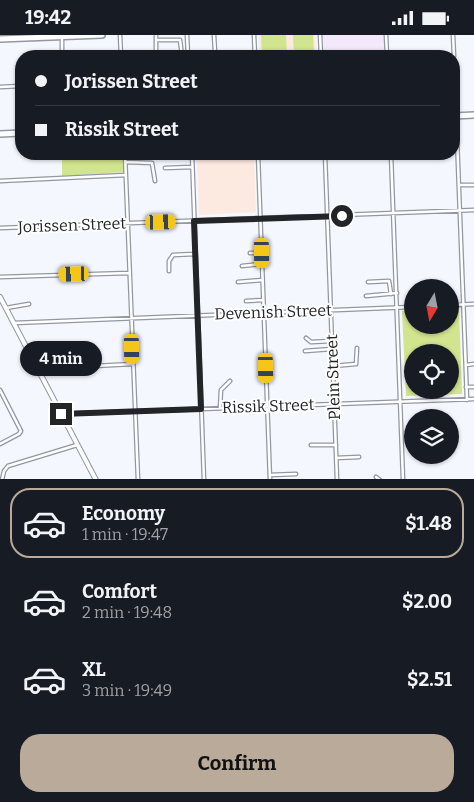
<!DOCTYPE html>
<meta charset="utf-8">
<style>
body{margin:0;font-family:Bitter,serif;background:#242831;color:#f1f3f6;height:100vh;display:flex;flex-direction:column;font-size:19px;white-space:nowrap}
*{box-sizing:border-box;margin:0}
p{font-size:16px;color:#9ea1a6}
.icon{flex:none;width:28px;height:28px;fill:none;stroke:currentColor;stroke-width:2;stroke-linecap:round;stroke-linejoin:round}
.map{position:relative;height:444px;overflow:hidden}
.side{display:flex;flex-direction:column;background:#171b24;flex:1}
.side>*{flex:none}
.guide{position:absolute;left:15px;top:15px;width:445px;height:110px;border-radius:20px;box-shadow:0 1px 4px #0004;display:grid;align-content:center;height:110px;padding:0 20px;background:#171b24}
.needle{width:32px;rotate:190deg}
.fabs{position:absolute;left:404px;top:244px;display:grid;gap:10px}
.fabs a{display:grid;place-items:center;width:55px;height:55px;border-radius:50%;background:#171b24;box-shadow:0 1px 4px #0004;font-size:25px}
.end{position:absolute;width:22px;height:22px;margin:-11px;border:6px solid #232428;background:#fff;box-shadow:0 0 0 2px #fff}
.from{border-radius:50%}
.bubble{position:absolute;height:35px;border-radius:18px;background:#171b24;box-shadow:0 1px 4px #0004;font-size:16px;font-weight:700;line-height:35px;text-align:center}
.car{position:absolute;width:15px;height:30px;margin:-15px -8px;border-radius:6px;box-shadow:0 0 4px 1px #0007;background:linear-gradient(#f5c518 24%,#345 0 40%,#f5c518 0 76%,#345 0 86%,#f5c518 0)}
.guide b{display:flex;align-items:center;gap:18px;height:48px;font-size:19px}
.guide b+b{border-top:1px solid #363941}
.guide i{width:12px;height:12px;background:#f1f3f6}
ul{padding:9px 0 0;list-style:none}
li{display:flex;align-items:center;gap:15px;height:70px;margin:0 10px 8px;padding:0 10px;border:2px solid transparent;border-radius:20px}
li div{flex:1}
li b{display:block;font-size:19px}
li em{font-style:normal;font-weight:700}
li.selected{border-color:#b9aa9a}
li>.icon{width:45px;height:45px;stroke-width:1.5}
.action{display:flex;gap:10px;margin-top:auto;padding:10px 20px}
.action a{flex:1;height:58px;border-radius:20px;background:#b9aa9a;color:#111;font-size:20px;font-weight:700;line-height:58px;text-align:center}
.status{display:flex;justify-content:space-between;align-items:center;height:35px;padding:0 25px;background:#171b24;direction:ltr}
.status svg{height:14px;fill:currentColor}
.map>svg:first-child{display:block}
.education{fill:#fce9e0}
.medical{fill:#f4e8fd}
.green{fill:#d1e48e;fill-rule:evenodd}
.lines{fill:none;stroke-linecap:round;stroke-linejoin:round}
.street-casing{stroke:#9397a1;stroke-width:5}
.secondary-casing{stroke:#9397a1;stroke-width:6}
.primary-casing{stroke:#9397a1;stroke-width:8}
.street{stroke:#fff;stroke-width:2.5}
.secondary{stroke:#fff;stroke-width:4}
.primary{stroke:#fff;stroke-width:5}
.route{stroke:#232428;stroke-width:6}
.labels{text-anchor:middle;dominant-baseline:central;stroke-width:4;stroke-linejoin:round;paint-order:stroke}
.street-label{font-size:16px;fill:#232428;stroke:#fff}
</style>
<div class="status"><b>19:42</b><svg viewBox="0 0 49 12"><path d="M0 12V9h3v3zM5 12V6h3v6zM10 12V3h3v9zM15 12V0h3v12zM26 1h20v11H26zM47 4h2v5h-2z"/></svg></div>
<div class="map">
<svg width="474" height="445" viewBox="0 0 474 445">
<rect width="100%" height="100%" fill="#f4f7fe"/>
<path class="education" d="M259,0H315L316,21H259Z
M211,119H254L256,177L199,180L197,124L211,123Z"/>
<path class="medical" d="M323,0H385L386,21H324Z"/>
<path class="green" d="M261,0H286L287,21H262Z
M293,0H313L314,21H294Z
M62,119H124V137L62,141Z
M450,274H459L462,359L406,361L402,276H412V290H450ZM412,318H450V355H412Z"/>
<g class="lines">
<g class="street-casing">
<path id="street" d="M120,0L121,21
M156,0V21
M187,0L188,21
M214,0L215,17
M254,0L255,21
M320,0L321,21
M386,0L387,21
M453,0L454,21
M62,3V21
M156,5H180L182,21
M224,21L254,20
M454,24L467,365
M0,52L21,51
M125,119L138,445
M192,119L204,445
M258,119L270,445
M325,119L337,445
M391,119L403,445
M125,127L152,128L155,146
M165,133L192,132
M0,146L126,140
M459,150H474
M0,193L474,175
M250,218H261
M242,231L262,229
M169,236V226L173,220L195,219
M0,242L129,238
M238,247L262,245
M368,247L389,246L391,259
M366,261L397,258
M246,266L263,265
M450,270L474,269
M6,273L29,269
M14,288L412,272
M306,303L311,307L332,306
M305,316L332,314
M466,330L474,329
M333,331L356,329L357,313
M37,334L133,329
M466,352H474
M0,355L21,396L19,399L0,409
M220,373L221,355L230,346
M61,379L474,364
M311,410H336
M336,423L359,422
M270,440L296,439
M376,442L380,445
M2,445L4,436L8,431L77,410"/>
</g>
<g class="secondary-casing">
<path id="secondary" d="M0,262L96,445"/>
</g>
<g class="primary-casing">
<path id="primary" d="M0,4L102,0
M454,81L474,80
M0,99L21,98"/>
</g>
<use href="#street" class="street"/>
<use href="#secondary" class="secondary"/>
<use href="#primary" class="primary"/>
</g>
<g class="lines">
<path class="route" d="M61,379L201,374L194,186L342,181"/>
</g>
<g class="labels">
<g class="street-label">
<text transform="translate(72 190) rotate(-2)">Jorissen Street</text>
<text transform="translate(273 277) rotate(-2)">Devenish Street</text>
<text transform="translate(333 342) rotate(-92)">Plein Street</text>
<text transform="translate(268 371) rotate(-2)">Rissik Street</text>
</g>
</g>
</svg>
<div class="fabs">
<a><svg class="needle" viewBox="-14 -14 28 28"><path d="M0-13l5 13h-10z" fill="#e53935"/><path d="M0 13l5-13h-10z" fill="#9ea1a6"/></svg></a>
<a><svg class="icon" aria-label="locate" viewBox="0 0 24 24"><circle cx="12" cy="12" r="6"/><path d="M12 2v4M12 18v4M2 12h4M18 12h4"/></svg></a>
<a><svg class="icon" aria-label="layers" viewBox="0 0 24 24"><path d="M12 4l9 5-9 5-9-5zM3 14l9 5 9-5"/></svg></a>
</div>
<i class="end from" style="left:342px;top:181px"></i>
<i class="end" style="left:61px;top:379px"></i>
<div class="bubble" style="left:20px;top:306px;width:82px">4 min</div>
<i class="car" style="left:161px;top:187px;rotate:88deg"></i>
<i class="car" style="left:262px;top:218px;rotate:179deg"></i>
<i class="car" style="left:74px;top:239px;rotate:268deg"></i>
<i class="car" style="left:132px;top:314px;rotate:179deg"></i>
<i class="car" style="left:266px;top:333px;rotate:179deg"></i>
<div class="guide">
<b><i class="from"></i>Jorissen Street</b>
<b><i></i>Rissik Street</b>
</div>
</div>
<section class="side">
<ul>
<li class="selected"><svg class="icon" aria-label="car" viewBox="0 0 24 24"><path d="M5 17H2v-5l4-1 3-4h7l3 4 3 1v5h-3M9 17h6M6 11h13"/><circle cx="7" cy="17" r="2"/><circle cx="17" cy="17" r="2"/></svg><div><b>Economy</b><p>1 min · 19:47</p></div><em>$1.48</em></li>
<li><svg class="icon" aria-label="car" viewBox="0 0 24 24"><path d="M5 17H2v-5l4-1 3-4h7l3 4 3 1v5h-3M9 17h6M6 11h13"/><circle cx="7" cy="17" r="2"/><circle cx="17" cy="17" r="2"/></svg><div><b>Comfort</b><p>2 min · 19:48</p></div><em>$2.00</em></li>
<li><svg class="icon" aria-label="car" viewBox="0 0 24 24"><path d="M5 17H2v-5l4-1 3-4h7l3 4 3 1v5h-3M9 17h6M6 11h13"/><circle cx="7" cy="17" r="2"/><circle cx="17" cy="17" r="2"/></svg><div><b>XL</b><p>3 min · 19:49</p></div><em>$2.51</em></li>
</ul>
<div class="action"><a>Confirm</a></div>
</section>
